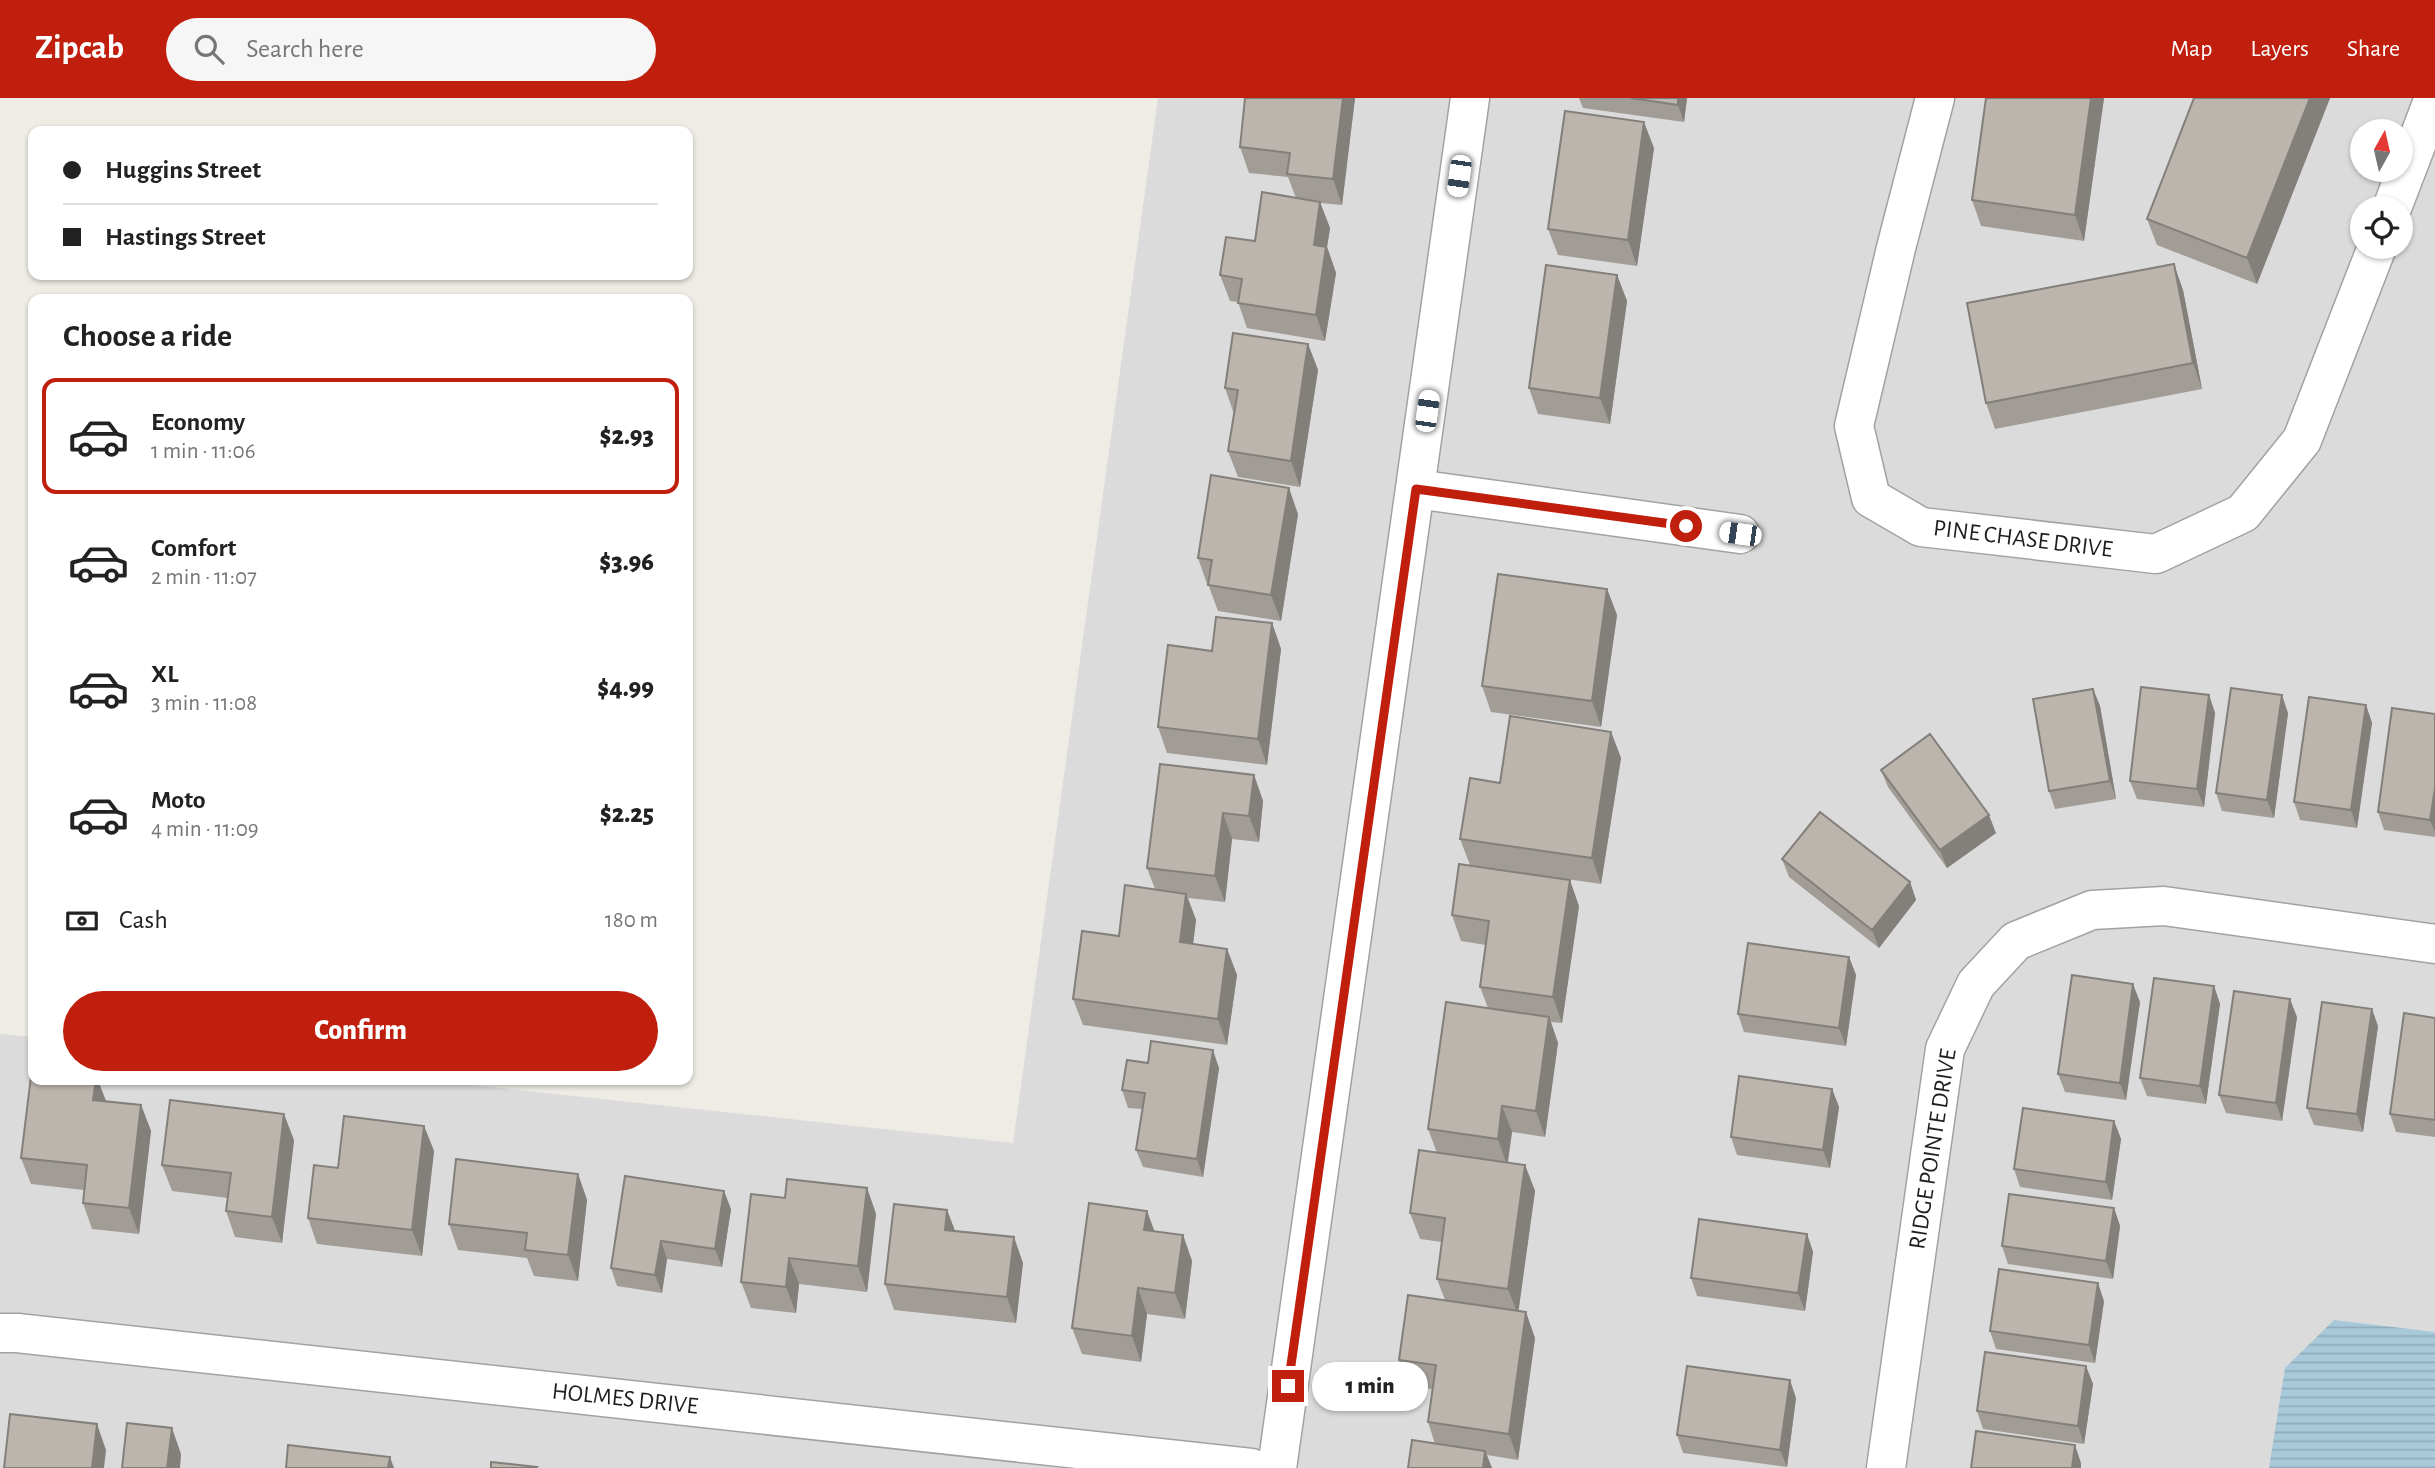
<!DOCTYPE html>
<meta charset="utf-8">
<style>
body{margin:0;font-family:"Alegreya Sans",sans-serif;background:#f6f6f6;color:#222;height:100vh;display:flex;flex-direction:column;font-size:26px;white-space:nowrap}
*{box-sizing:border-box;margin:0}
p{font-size:23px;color:#767676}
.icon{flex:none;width:38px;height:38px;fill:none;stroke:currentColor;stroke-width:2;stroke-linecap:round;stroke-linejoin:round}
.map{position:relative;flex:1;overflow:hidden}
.panel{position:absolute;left:28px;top:196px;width:665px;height:791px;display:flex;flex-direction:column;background:#fff;border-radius:14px;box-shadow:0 2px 5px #0004}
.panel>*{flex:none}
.guide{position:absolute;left:28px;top:28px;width:665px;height:154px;border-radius:14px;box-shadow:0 2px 5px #0004;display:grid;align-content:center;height:154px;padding:0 35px;background:#fff}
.needle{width:46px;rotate:8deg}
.tools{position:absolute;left:2350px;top:21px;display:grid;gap:14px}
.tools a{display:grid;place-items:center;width:63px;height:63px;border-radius:50%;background:#fff;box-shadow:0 2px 5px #0004;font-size:35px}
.end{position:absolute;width:32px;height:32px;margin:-16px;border:9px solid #c01f0d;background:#fff;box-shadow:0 0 0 4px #fff}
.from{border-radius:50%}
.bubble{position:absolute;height:49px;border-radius:24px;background:#fff;box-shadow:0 2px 5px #0004;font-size:23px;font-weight:800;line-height:49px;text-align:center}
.car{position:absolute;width:21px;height:42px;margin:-21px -10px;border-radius:9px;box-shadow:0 0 5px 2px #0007;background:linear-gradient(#fff 24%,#345 0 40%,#fff 0 76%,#345 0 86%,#fff 0)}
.guide b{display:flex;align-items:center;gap:24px;height:66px;font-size:26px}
.guide b+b{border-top:2px solid #e0e0e0}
.guide i{width:18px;height:18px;background:#222}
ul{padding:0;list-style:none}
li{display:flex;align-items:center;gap:21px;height:116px;margin:0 14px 10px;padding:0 21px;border:4px solid transparent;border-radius:14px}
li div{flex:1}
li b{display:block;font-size:26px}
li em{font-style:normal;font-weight:800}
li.selected{border-color:#c01f0d}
li>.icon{width:63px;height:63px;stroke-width:1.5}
h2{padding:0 35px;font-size:32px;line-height:84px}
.pay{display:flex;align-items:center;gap:18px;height:77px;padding:0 35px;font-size:26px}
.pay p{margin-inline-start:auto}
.cta{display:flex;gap:14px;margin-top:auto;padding:14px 35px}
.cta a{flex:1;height:80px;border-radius:42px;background:#c01f0d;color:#fff;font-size:28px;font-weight:800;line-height:80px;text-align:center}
header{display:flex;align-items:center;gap:42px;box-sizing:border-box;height:98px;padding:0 35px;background:#c01f0d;color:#fff}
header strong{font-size:33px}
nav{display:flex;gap:38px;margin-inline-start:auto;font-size:24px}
.search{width:490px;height:63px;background:#f6f6f6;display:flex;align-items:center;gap:18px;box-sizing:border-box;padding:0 24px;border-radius:38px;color:#767676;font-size:26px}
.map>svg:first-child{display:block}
.residential{fill:#dcdbdb;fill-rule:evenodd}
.water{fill:url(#water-rules)}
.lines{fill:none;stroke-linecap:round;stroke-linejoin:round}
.minor-casing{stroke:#a2a2a2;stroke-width:41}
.minor{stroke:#fff;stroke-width:38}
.wall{fill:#a19c96}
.shaded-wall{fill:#837f7a}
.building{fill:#bbb5ae;stroke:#837f7a;stroke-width:2}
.route{stroke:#c01f0d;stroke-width:9}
.labels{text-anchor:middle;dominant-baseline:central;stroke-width:6;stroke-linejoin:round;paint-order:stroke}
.street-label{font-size:24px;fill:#1e1e1e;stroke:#fff}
</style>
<header>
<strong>Zipcab</strong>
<div class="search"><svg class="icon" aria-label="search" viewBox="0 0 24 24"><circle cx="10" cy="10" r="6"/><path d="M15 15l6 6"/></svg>Search here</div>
<nav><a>Map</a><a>Layers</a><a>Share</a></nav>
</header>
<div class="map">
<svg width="2435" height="1370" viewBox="0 0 2435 1370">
<defs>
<pattern id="water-rules" width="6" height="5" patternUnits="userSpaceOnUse" patternTransform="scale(1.75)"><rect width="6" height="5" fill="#a8c9d9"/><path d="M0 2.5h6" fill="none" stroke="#90acba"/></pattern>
</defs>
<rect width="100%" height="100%" fill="#eeece5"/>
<path class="residential" d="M1158,0H2435V1370H0V936L33,939V982H425L1013,1045ZM2362,33H2401V72H2362ZM2362,110H2401V149H2362Z"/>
<path class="water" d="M2334,1222L2435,1234V1370H2269L2285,1270Z"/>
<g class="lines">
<g class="minor-casing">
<path id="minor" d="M1935,0L1896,150L1854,328L1871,400L1921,429L2156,456L2243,415L2302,342L2377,149
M2392,110L2434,0
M1416,391L1740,436
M0,1235H17L1251,1370
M1277,1370L1470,0
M1886,1370L1945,951L1976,886L2016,843L2092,812L2164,808L2435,846"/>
</g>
<use href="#minor" class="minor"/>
</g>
<path class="wall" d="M1355,0L1342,107L1320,105L1330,130L1327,149L1336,175L1325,243L1247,230L1238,204L1230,203L1220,177L1255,143L1296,100L1288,79L1249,75L1240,49Z
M1579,0H1687L1684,24L1583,10Z
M2104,0L2084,143L1981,128L1972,102Z
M2194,0H2330L2257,186L2157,147L2147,121Z
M1654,50L1637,168L1558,157L1548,131Z
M1617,177L1627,203L1610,326L1538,316L1529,290Z
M2183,192L2202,291L1995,331L1986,305Z
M1308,246L1318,272L1300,389L1238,379L1228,353L1234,316L1225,290Z
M1298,416L1281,523L1218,513L1208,486H1207L1198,460Z
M1607,491L1617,517L1601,629L1491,614L1482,588Z
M1272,525L1281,551L1267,667L1167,655L1158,629L1212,553Z
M2093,591L2100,608L2116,701L2055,711L2049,693Z
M2209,597L2215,615L2204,709L2137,701L2130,683Z
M2366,607L2372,625L2357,730L2300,722L2294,704Z
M2288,615L2274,720L2222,713L2216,695Z
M2435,616V739L2384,732L2378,714Z
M1611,634L1621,660L1601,786L1470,767L1460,741L1500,685Z
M1881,672L1996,735L1947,770L1888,689Z
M1254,677L1263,703L1259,744L1232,741L1225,804L1188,800L1196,822L1193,846L1227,851L1237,877L1227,947L1083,927L1073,901L1155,791L1147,770Z
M1782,761L1910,784L1916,802L1879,850L1789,779Z
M1579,808L1562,925L1551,924L1558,945L1545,1039L1512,1034L1508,1065L1525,1067L1535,1093L1518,1213L1535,1240L1518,1362L1487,1357L1492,1370H1408L1435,1346L1428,1324L1432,1291L1409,1288L1399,1262L1445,1202L1437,1181L1442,1144L1420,1141L1410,1115L1437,1055L1428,1031L1488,910L1480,889L1486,847L1461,843L1452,817Z
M1849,859L1856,877L1846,948L1744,934L1738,916Z
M2214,888L2220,906L2206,1006L2147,998L2140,980Z
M2140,904L2126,1002L2065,994L2058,976Z
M2297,919L2282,1023L2226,1015L2219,997Z
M2435,920V1039L2396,1034L2390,1016Z
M2378,928L2363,1034L2314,1027L2307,1010Z
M1148,965L1219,970L1203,1079L1143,1069L1136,1052L1142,1011L1128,1010L1122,992Z
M1832,991L1839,1009L1830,1070L1737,1057L1731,1039Z
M106,1003L141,1007L151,1033L139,1136L92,1131L83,1105L84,1092L31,1086L21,1060Z
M2114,1023L2121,1041L2112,1102L2020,1089L2014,1071Z
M424,1028L434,1053L422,1158L317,1146L308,1120L338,1070Z
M294,1042L282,1145L235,1139L226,1113L228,1100L172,1093L162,1067Z
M578,1076L587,1102L578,1183L534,1178L527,1160L458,1152L449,1126Z
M625,1078L731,1111L722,1169L667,1161L662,1195L617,1188L611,1170Z
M867,1090L876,1116L867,1194L799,1186L796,1215L751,1210L741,1184L785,1100Z
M2114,1110L2120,1128L2113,1181L2008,1166L2002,1148Z
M947,1112L955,1133L1023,1165L1016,1225L894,1212L885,1186Z
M1147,1113L1155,1134L1183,1137L1192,1163L1185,1221L1147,1216L1141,1264L1082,1256L1072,1230Z
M1807,1136L1813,1154L1805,1213L1697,1198L1691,1180Z
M2104,1203L2095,1265L1996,1251L1990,1233Z
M2086,1268L2093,1286L2084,1346L1983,1331L1977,1313Z
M1796,1300L1787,1369L1683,1355L1677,1337Z"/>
<path class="shaded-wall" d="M1343,0H1355L1342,107L1333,81Z
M1678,0H1687L1684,24L1678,7Z
M2091,0H2104L2084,143L2075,117Z
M2310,0H2330L2257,186L2247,160Z
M1644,24L1654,50L1637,168L1628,142Z
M1320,104L1330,130L1327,149L1336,175L1325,243L1316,217L1314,147Z
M2174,166L2183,192L2202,291L2193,265Z
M1617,177L1627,203L1610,326L1600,300Z
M1308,246L1318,272L1300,389L1291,363Z
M1289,390L1298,416L1281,523L1271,497Z
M1607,491L1617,517L1601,629L1592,603Z
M1272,525L1281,551L1267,667L1258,641Z
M2093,591L2100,608L2116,701L2110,683Z
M2209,597L2215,615L2204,709L2197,691Z
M2282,597L2288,615L2274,720L2267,702Z
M2366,607L2372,625L2357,730L2351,712Z
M1611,634L1621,660L1601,786L1592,760Z
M1254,677L1263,703L1259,744L1249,718Z
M2435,690V734L2430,722Z
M1223,715L1232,741L1225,804L1215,778Z
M1989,717L1996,735L1947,770L1940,752Z
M1570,782L1579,808L1562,925L1553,899Z
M1910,784L1916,802L1879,850L1872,832Z
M1186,796L1196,822L1190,870L1180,844Z
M1227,851L1237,877L1227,947L1218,921Z
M1849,859L1856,877L1846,948L1839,930Z
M2133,886L2140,904L2126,1002L2120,985Z
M2214,888L2220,906L2206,1006L2200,988Z
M2290,901L2297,919L2282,1023L2276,1005Z
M2372,911L2378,928L2363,1034L2357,1016Z
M1549,919L1558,945L1545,1039L1536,1013Z
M1213,952L1219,970L1203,1079L1197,1061Z
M96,982H98L106,1003L93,1002Z
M1832,991L1839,1009L1830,1070L1823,1052Z
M141,1007L151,1033L139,1136L129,1110Z
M1502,1008L1512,1034L1507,1067L1498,1041Z
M284,1016L294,1042L282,1145L272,1119Z
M2114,1023L2121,1041L2112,1102L2106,1084Z
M424,1028L434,1053L422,1158L412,1132Z
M1525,1067L1535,1093L1518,1217L1508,1191Z
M578,1076L587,1102L578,1183L568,1157Z
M867,1090L876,1116L867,1194L858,1168Z
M724,1093L731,1111L722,1169L715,1151Z
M2114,1110L2120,1128L2113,1181L2106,1163Z
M947,1112L957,1138L945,1132Z
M1147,1113L1156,1139L1144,1132Z
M1807,1136L1813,1154L1805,1213L1798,1195Z
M1183,1137L1192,1163L1185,1221L1175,1195Z
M1014,1139L1023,1165L1016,1225L1007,1199Z
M661,1143L667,1161L662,1195L655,1177Z
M789,1160L799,1186L796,1215L786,1189Z
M2098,1185L2104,1203L2095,1265L2089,1247Z
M1138,1190L1147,1216L1141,1264L1132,1238Z
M1526,1214L1535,1240L1518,1362L1509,1336Z
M2086,1268L2093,1286L2084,1346L2078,1328Z
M1790,1282L1796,1300L1787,1369L1780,1352Z
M97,1326L106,1352L104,1370H92Z
M172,1330L181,1356L180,1370H167Z
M2075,1347L2081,1365V1370H2072Z
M1485,1353L1492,1370H1483Z
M390,1359L394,1370H388Z"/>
<path class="building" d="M1245,0H1343L1333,81L1287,76L1290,55L1240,49Z
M1631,0H1678V7Z
M1986,0H2091L2075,117L1972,102Z
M2194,0H2310L2247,160L2147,121Z
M1565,13L1644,24L1628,142L1548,131Z
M1262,94L1320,104L1314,147L1326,149L1316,217L1238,205L1242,181L1220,177L1226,139L1255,143Z
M2174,166L2193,265L1986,305L1967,205Z
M1546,167L1617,177L1600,300L1529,290Z
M1233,235L1308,246L1291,363L1228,353L1238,292L1225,290Z
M1211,377L1289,390L1271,497L1208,487L1212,462L1198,460Z
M1498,476L1607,491L1592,603L1482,588Z
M1216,519L1272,525L1258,641L1158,629L1168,547L1212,553Z
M2141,589L2209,597L2197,691L2130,683Z
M2231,590L2282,597L2267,702L2216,695Z
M2093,591L2110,683L2049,693L2033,601Z
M2309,599L2366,607L2351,712L2294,704Z
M2392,610L2435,616V690L2430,722L2378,714Z
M1510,618L1611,634L1592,760L1460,741L1470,680L1500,685Z
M1930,636L1989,717L1940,752L1881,672Z
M1160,666L1254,677L1249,718L1223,715L1215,778L1147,770Z
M1820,714L1910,784L1872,832L1782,761Z
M1459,766L1570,782L1553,899L1480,889L1489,823L1452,817Z
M1125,787L1186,796L1180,844L1227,851L1218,921L1073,901L1082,833L1119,838Z
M1748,845L1849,859L1839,930L1738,916Z
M2072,877L2133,886L2120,985L2058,976Z
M2154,880L2214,888L2200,988L2140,980Z
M2234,893L2290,901L2276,1005L2219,997Z
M1446,904L1549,919L1536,1013L1502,1008L1498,1041L1428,1031Z
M2322,904L2372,911L2357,1016L2307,1010Z
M2404,915L2435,920V1022L2390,1016Z
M1151,943L1213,952L1197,1061L1136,1052L1145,995L1122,992L1127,962L1148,965Z
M32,970H33V982H96L93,1002L141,1007L129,1110L83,1105L87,1067L21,1060Z
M1739,978L1832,991L1823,1052L1731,1039Z
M170,1002L284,1016L272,1119L226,1113L231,1075L162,1067Z
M2023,1010L2114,1023L2106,1084L2014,1071Z
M344,1018L424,1028L412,1132L308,1120L314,1067L338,1070Z
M1419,1052L1525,1067L1508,1191L1437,1181L1445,1120L1410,1115Z
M456,1061L578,1076L568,1157L525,1152L527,1135L449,1126Z
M625,1078L724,1093L715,1151L661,1143L655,1177L611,1170Z
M787,1081L867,1090L858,1168L789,1160L786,1189L741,1184L751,1096L785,1100Z
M2009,1096L2114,1110L2106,1163L2002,1148Z
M1089,1105L1147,1113L1144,1132L1183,1137L1175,1195L1138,1190L1132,1238L1072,1230Z
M894,1106L947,1112L945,1132L1014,1139L1007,1199L885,1186Z
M1699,1121L1807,1136L1798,1195L1691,1180Z
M1999,1171L2098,1185L2089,1247L1990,1233Z
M1408,1197L1526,1214L1509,1336L1428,1324L1436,1267L1399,1262Z
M1985,1254L2086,1268L2078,1328L1977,1313Z
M1687,1268L1790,1282L1780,1352L1677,1337Z
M10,1316L97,1326L92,1370H4Z
M127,1325L172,1330L167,1370H122Z
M1976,1333L2075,1347L2072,1370H1971Z
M1412,1342L1485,1353L1483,1370H1408Z
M288,1347L390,1359L388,1370H286Z
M491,1364L537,1369L536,1370H491Z"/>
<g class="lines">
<path class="route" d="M1288,1288L1416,391L1686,428"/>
</g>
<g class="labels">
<g class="street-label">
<text transform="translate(2023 441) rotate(7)">PINE CHASE DRIVE</text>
<text transform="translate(1933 1051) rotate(-81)">RIDGE POINTE DRIVE</text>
<text transform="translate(625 1301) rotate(6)">HOLMES DRIVE</text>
</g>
</g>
</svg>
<div class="tools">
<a><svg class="needle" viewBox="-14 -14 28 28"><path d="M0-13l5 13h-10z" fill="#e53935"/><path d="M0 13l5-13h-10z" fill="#767676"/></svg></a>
<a><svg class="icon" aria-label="locate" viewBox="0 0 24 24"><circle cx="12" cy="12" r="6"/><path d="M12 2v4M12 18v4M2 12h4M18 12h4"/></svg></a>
</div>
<i class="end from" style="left:1686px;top:428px"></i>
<i class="end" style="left:1288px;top:1288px"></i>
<div class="bubble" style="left:1312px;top:1264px;width:116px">1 min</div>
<i class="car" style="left:1459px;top:78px;rotate:188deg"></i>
<i class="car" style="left:1427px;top:313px;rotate:8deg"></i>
<i class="car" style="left:1740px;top:436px;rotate:278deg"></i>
<div class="guide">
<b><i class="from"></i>Huggins Street</b>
<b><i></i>Hastings Street</b>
</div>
<section class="panel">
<h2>Choose a ride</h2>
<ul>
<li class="selected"><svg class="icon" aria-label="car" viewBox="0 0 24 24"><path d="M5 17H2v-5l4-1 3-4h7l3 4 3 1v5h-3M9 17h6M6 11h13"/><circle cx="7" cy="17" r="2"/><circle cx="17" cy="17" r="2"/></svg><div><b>Economy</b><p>1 min · 11:06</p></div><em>$2.93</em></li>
<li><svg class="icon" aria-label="car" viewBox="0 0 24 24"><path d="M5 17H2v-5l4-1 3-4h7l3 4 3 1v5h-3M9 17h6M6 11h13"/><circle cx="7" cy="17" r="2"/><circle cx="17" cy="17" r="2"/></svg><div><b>Comfort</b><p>2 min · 11:07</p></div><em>$3.96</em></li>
<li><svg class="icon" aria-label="car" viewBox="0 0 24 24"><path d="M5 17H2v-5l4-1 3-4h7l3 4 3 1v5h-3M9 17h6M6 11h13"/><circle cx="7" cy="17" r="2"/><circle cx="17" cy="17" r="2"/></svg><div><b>XL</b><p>3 min · 11:08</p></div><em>$4.99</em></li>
<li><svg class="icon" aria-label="car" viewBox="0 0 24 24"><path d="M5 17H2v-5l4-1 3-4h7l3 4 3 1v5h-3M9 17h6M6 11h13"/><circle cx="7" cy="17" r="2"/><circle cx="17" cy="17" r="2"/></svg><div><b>Moto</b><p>4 min · 11:09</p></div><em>$2.25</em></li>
</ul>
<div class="pay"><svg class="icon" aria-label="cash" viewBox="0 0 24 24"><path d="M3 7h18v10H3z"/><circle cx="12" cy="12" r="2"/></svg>Cash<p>180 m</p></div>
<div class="cta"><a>Confirm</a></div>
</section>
</div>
